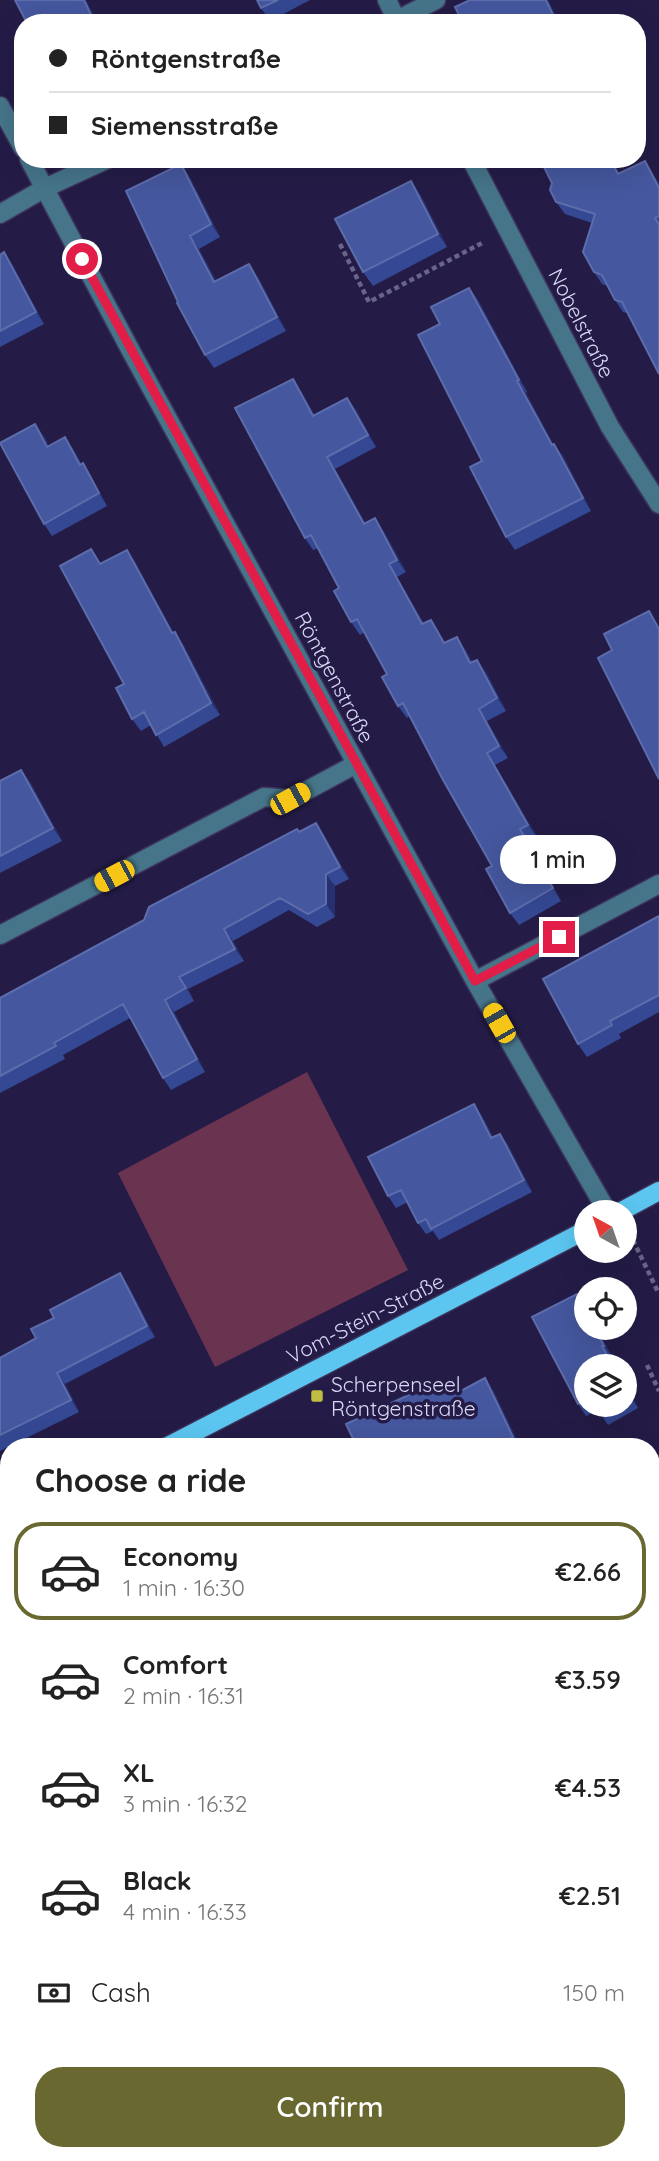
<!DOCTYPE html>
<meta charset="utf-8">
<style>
body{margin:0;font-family:Quicksand,sans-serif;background:#f6f6f6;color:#222;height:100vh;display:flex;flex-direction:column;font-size:26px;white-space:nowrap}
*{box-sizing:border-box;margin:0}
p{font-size:23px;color:#767676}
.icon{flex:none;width:38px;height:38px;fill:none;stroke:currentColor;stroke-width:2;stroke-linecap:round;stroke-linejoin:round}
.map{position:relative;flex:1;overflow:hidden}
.panel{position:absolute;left:0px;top:1438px;width:660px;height:723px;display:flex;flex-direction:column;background:#fff;border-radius:28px 28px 0 0;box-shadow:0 7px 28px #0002}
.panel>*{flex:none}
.banner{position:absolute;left:14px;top:14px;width:632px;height:154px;border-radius:28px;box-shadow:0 7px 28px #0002;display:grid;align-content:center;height:154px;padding:0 35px;background:#fff}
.needle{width:46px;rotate:320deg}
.tools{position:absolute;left:574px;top:1200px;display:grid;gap:14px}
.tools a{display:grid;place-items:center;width:63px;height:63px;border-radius:50%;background:#fff;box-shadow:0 7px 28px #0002;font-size:35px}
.end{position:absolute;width:32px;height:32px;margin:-16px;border:9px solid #e11d48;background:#fff;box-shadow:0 0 0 4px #fff}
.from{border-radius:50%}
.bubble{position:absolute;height:49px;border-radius:24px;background:#fff;box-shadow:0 7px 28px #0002;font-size:23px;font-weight:600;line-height:49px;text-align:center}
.car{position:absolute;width:21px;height:42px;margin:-21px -10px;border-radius:9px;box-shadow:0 0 5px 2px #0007;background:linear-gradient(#f5c518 24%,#345 0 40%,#f5c518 0 76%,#345 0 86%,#f5c518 0)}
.banner b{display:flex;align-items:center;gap:24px;height:66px;font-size:26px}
.banner b+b{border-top:2px solid #e0e0e0}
.banner i{width:18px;height:18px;background:#222}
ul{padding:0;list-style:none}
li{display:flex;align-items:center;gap:21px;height:98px;margin:0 14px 10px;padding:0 21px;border:4px solid transparent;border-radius:28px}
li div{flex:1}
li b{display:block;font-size:26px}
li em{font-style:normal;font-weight:600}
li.active{border-color:#696830}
li>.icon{width:63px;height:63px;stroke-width:1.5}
h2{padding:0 35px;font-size:32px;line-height:84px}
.pay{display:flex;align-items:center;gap:18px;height:77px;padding:0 35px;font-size:26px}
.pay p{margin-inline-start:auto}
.button{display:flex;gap:14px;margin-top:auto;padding:14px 35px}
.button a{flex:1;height:80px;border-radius:28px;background:#696830;color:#fff;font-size:28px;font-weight:600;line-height:80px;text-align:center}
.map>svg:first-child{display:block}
.green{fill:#6a3350}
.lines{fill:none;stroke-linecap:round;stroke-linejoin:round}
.minor-casing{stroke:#3d365f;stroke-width:21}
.major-casing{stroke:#3d365f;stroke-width:21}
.path{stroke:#696489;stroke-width:4.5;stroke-dasharray:5 3.5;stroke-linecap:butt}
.minor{stroke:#46758a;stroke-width:18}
.major{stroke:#5cc6f1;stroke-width:18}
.wall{fill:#344893}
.shaded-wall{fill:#263070}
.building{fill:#45579e;stroke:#5d6cab;stroke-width:2}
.route{stroke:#e11d48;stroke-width:9}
.poi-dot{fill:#c0be40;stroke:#241c47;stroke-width:2.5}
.labels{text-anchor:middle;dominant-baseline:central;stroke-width:7;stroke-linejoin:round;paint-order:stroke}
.street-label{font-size:21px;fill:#dad8f4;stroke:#241c47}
.poi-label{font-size:21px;fill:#dad8f4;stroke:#241c47;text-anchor:start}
</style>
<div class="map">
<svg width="659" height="2161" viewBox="0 0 659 2161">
<rect width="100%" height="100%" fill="#241c47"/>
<path class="green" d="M307,1072L408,1270L215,1367L118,1173Z"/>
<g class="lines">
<g class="minor-casing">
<path id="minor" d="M387,0L398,23
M391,23L436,0
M0,106L23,148
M29,159L132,353L475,981L608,1213
M471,159L610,427L659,504
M0,214L45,188L108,159
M0,935L264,797L291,799L356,764
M475,981L659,884"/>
</g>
<g class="major-casing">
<path id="major" d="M618,1213L659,1191
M166,1447L586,1230
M0,1533L9,1529"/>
</g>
<path class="path" d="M340,244L369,302L482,243
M633,1240L658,1292
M647,1365L659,1391"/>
<use href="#minor" class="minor"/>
<use href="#major" class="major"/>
</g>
<path class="wall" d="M257,0H310L270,21L261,8Z
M345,159H358L349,164Z
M645,161L659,184V374L627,313L623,312L615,300L608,286L602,284L594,272L592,223L565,214L556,202L552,183L620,174Z
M181,164L190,178L220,237L199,249L216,281L258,277L286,331L214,368L205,355L178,302Z
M420,194L447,247L373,286L363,272Z
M0,255L12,264L44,324L0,347Z
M469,288L478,300L527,392L526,393L553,444L563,456L591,511L515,550L506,537L440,324Z
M301,391L315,416L347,398L356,410L376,447L335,469L365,523L383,530L406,572L397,577L424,624L431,620L445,643L465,649L472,662L486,672L506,711L487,721L508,758L495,765L537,837L529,842L561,901L519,925L510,913L492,866L410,716L407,718L398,706L387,674L364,632L360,635L351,622L339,588L318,548L313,550L305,538Z
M44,436L49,446L65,437L81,464L83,463L91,476L107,506L52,536L44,524Z
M127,550L135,562L173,632L183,644L220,715L164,747L151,725L141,731L132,719L124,684L102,564Z
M21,770L30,782L62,841L0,873V781Z
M316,823L324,835L349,879L335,886V917L317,927L289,910L233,941L244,961L188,989L194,1001L174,1012L205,1072L171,1090L163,1078L130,1018L63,1055L65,1059L0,1093V998L144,920Z
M659,916V1012L619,1034L621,1038L587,1057L578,1044Z
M474,1104L482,1116L493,1137L500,1134L508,1145L532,1192L439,1240L433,1231L426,1234L418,1223L408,1202L396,1208L388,1196Z
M128,1285L155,1337L65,1384L79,1412L0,1451V1358Z
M577,1294L586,1308V1328H597L612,1357L610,1358L615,1367H586V1405H625V1384L638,1408L608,1425L598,1410L586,1416L578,1404Z
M493,1390L520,1447H351L438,1391Z
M9,1656V1741L0,1745V1661Z"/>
<path class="shaded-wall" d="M84,0H86L98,23H96L94,21Z
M546,0H548L560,23H557Z
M610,159H612L626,186L618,174Z
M645,161L659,184V188Z
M181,164L190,178L220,237L211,224Z
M411,181L420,194L447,247L438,234Z
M190,236L199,249L223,295L214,282Z
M4,252L12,264L44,324L36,312Z
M249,264L258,277L286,331L277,317Z
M469,288L478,300L527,392L519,380Z
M293,379L301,391L322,429L313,416Z
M517,381L526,393L560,458L552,445Z
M347,398L356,410L376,447L368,435Z
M35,424L44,436L56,459L47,447Z
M65,437L74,450L89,477L80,465Z
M554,444L563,456L591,511L583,498Z
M327,457L335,469L373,536L364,524Z
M83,463L91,476L107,506L99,493Z
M375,518L383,530L406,572L397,560Z
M127,550L135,562L180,645L172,633Z
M389,564L397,577L431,637L422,624Z
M431,620L439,632L452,656L444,643Z
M175,632L183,644L220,715L211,703Z
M457,637L465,649L479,675L470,663Z
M477,660L486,672L506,711L497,698Z
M479,709L487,721L508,758L499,746Z
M487,753L495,765L537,837L528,825Z
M21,770L30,782L62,841L53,828Z
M316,823L324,835L349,879L340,867Z
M520,829L529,842L561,901L553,888Z
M326,874L335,886V917L326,904Z
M224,929L233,941L244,961L235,949Z
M179,977L188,989L194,1001L186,988Z
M165,1000L174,1012L205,1072L197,1059Z
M474,1104L482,1116L499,1150L491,1138Z
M500,1134L508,1145L532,1192L524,1180Z
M120,1273L128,1285L155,1337L147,1326Z
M595,1328H597L612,1357L604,1346Z
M57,1373L65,1384L79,1412L71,1400Z
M485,1378L493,1390L520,1447L513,1437Z
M625,1384L638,1408L630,1396L625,1387Z"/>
<path class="building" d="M15,0H84L94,21L90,23H27Z
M257,0H278L261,8Z
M470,0H546L557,23H463L455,7Z
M540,159H610L618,174L645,161L659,188V216L655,218L659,225V374L622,302L615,300L602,275L594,272L583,252L595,214L556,202L550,190L552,183Z
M181,164L211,224L190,236L214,282L249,264L277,317L205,355L177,303L178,302L126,191Z
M411,181L438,234L363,272L335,219Z
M4,252L36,312L0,331V255Z
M469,288L519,380L517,381L552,445L554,444L583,498L506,537L470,467L482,461L418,335L440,324L431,307Z
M293,379L313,416L347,398L368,435L327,457L364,524L375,518L397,560L389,564L422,624L431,620L444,643L457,637L470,663L477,660L497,698L479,709L499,746L487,753L528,825L520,829L553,888L510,913L486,869L492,866L442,778L403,703L398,706L382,677L387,674L357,619L351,622L334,591L339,588L311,535L305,538L235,408Z
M35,424L47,447L65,437L80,465L83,463L99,493L44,524L0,443Z
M91,549L100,564L127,550L172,633L175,632L211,703L156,735L144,712L132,719L116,688L124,684L60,566Z
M649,611L659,629V779L598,658L612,650L604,634Z
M21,770L53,828L0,856V781Z
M316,823L340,867L326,874V904L308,914L280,898L224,929L235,949L179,977L186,988L165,1000L197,1059L163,1078L123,1004L54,1043L56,1046L0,1076V998L144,920L149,907L297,829L299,832Z
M659,916V995L610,1021L612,1025L578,1044L543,979Z
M474,1104L491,1138L500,1134L524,1180L431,1229L426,1219L418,1223L401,1190L388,1196L368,1157Z
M120,1273L147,1326L57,1373L71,1400L0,1435V1358L36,1338L31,1329L54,1318L50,1310Z
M577,1294L586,1312V1328H595L604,1346H602L613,1367H586V1400L578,1404L532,1317Z
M485,1378L513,1437L495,1447H351L356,1445L346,1424L432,1384L436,1392L455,1383L459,1392Z
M625,1387L630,1396L625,1399Z
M595,1405H614L600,1413Z
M9,1656V1724L0,1728V1661Z"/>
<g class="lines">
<path class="route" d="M82,259L475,981L559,937"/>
</g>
<rect class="poi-dot" x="310" y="1389" width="14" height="14" rx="3.5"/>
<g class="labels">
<g class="street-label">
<text transform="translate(582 323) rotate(63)">Nobelstraße</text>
<text transform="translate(335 677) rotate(62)">Röntgenstraße</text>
<text transform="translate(365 1318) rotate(-27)">Vom-Stein-Straße</text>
</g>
<g class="poi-label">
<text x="331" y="1384">Scherpenseel<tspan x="331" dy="24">Röntgenstraße</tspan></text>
</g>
</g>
</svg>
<div class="tools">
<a><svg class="needle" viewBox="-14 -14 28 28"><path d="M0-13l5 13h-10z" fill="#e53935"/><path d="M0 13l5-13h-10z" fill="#767676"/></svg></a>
<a><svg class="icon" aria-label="locate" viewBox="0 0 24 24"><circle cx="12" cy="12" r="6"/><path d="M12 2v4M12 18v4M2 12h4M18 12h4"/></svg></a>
<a><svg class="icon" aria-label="layers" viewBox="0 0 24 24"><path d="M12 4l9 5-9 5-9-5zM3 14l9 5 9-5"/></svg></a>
</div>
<i class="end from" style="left:82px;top:259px"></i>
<i class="end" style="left:559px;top:937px"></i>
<div class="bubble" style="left:500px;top:835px;width:116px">1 min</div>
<i class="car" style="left:290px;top:799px;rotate:61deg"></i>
<i class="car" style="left:114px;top:876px;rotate:242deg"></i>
<i class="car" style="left:499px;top:1023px;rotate:330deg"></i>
<div class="banner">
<b><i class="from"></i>Röntgenstraße</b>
<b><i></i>Siemensstraße</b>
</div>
<section class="panel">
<h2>Choose a ride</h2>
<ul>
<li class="active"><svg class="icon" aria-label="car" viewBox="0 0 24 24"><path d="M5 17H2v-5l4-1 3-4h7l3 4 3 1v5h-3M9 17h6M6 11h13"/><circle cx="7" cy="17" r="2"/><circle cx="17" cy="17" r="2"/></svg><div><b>Economy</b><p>1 min · 16:30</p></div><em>€2.66</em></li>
<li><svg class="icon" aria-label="car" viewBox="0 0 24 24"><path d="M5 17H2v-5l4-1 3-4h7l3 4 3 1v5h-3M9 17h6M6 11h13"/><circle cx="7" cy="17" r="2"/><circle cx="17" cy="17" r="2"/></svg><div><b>Comfort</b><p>2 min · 16:31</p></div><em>€3.59</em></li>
<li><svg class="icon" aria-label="car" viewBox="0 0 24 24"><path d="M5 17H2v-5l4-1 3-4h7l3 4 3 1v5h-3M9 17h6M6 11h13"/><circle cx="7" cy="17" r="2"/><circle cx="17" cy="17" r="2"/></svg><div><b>XL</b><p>3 min · 16:32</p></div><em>€4.53</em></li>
<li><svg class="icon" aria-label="car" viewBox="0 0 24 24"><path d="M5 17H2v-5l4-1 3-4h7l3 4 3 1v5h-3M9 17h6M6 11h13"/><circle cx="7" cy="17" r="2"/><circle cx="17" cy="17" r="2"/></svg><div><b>Black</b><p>4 min · 16:33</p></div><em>€2.51</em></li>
</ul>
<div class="pay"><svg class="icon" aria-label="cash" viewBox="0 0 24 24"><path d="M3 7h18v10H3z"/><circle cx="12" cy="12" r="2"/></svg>Cash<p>150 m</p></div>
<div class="button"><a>Confirm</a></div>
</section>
</div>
